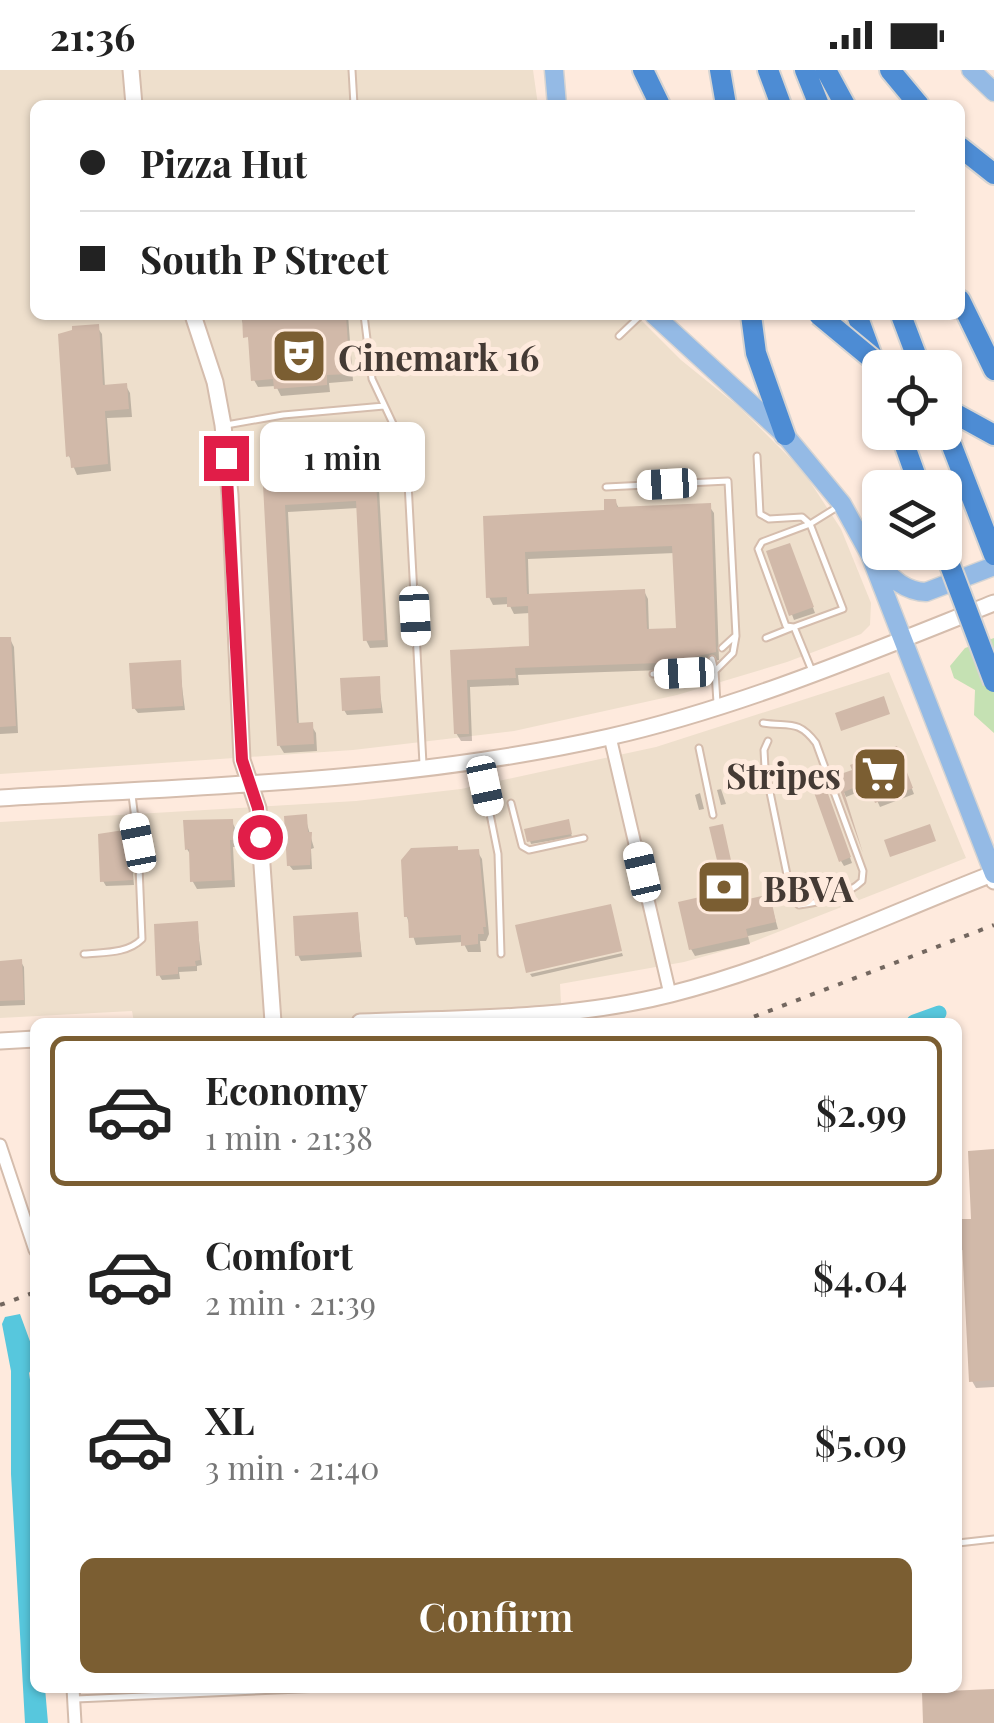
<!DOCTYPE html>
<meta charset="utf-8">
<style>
body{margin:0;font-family:"Playfair Display",serif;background:#f2f2f2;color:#222;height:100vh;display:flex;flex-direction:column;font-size:38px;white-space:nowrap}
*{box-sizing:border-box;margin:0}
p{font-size:32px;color:#767676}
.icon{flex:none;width:55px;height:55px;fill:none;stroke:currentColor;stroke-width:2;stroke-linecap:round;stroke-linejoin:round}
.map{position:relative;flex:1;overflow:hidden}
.panel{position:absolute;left:30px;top:948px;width:932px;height:675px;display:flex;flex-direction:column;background:#fff;border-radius:15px;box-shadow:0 2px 8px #0004}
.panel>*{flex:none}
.top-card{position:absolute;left:30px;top:30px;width:935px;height:220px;border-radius:15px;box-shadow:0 2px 8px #0004;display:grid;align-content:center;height:220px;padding:0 50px;background:#fff}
.buttons{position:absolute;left:862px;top:280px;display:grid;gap:20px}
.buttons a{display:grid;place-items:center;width:100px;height:100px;border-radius:15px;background:#fff;box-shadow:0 2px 8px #0004;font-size:50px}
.end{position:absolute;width:45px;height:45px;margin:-22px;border:12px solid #e11d48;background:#fff;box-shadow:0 0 0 5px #fff}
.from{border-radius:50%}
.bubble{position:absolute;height:70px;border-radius:15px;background:#fff;box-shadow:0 2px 8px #0004;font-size:32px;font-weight:600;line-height:70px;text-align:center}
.car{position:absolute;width:30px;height:60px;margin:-30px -15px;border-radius:12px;box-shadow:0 0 8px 2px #0007;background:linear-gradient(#fff 24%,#345 0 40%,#fff 0 76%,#345 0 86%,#fff 0)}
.top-card b{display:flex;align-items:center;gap:35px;height:95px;font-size:38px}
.top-card b+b{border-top:2px solid #e0e0e0}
.top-card i{width:25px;height:25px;background:#222}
ul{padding:18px 0 0;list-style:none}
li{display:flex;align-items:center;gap:30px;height:150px;margin:0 20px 15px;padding:0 30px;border:5px solid transparent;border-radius:15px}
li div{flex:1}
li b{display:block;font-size:38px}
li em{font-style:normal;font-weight:600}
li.on{border-color:#7b5e32}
li>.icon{width:90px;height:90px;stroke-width:1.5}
.primary-button{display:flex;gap:20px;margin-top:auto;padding:20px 50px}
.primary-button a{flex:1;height:115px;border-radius:15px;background:#7b5e32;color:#fff;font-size:40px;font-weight:600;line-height:115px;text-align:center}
.status{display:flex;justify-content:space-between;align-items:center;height:70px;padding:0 50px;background:#fff;direction:ltr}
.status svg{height:28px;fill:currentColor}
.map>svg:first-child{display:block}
.commercial{fill:#eedfcc}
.green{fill:#c5e1b3}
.water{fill:#57c7dd}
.shadow{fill:#0003;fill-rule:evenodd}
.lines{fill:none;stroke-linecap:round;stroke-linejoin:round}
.canal{stroke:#57c7dd;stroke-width:15}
.building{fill:#d1b9a9;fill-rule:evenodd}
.lane-casing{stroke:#d5bdad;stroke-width:9}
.street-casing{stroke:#d5bdad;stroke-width:15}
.secondary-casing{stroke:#d5bdad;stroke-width:19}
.primary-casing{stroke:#d6d4d2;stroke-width:21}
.highway-casing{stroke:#d6d4d2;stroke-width:24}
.lane{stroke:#fff;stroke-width:5}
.street{stroke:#fff;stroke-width:11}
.secondary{stroke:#fff;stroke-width:15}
.primary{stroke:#94bae5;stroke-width:18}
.highway{stroke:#4d8cd4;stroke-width:20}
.rail{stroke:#73675f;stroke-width:4;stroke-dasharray:5 10;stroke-linecap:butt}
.highway-bridge-casing{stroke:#d6d4d2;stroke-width:24;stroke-linecap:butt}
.highway-bridge{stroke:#4d8cd4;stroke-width:20}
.route{stroke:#e11d48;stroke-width:12}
.labels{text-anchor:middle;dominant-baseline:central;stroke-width:10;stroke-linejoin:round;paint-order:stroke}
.poi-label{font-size:35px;font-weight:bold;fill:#443a34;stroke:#feeadd;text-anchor:start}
</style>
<div class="status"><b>21:36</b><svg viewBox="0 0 49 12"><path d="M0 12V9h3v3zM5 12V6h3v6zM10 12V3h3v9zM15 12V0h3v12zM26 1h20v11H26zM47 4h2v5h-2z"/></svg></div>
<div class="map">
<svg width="994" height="1653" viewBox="0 0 994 1653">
<rect width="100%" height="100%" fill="#feeadd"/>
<path class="commercial" d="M0,0H533L538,35H35V245H636L681,290L739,337L803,401L841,459L871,533L870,555L861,564L787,592L677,625L514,661L353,680L0,704Z
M889,602L966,788L745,875L684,892L560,914L562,952H134L132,941L0,948V752L356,731L461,719L656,677Z"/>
<path class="green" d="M994,568V663L974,645L975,620L954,608L950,596L965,578Z"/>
<path class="water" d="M20,1244L35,1285V1294L29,1303L34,1337L35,1618H45L48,1653H25L11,1404V1301L2,1254L5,1247Z"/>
<path class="shadow" d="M240,245H348L353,311L329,313L330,322L281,326L276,316L258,317L254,310L251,276Z
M97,257L102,264L105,317L126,316L130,323L132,347L107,348L111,401L77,405L69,386L75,262Z
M374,411L379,419L388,577L370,578L366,570L358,438L288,442L299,656L311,655L316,663L317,681L284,683L279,675L265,417Z
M615,431L620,440L709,436L714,443L719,590L692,595V599L518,605L519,615L470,617L472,671H461L456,663L453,582L532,579L530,543L514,544L509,534L493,535L489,527L485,448L607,443ZM675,483L679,560L649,562L648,529L644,521L529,526L528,489Z
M792,481L815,543L794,550L769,483Z
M10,569L14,577L18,663L0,664V570Z
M179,593L185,640L138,643L134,638Z
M378,609L383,643L347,645L344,640Z
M899,685L914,724L880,737L871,717L846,727L838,708Z
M721,719L726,734L721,735L717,720Z
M825,719L852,793L844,796L841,791Z
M700,723L704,739L699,740L695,725Z
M305,747L314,778L311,779L312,799L293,800L289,795Z
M232,752L236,760L237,777H233L235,817L197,819L193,812L192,787L187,779Z
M569,755L572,767L531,774L530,771Z
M722,757L741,833L769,827L778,859L748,866L750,874L695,886L691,879L724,808Z
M129,765L134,815L106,816L103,811Z
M477,781L482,789L489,864L486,871H480L481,882H468L463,872L416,875L407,847L459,782Z
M357,844L362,887L301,891L298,885Z
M197,854L202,895L197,896V901L179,902L180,909L162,910L159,905Z
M622,883L623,886L532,907L530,904Z
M21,892L24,897L25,935L0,936V893Z
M994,1082V1317L976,1318L972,1311L965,1180H958V1152L974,1151Z"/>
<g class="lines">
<path class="canal" d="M914,952L939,943"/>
</g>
<path class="building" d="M242,245H346L350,304L327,305V315L274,319L273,309L251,311L248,267L243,268Z
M99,254L103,315L127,313L129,339L105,341L108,394L71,398L70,386L66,387L58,264L72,260V256Z
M376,409L385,570L363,571L356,431L285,435L297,653L313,652L314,674L277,676L263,415Z
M604,429H616L617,437L711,433L716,582L689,588V592L515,598L516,608L467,610L469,664H454L450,580L529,576L528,536L507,537V527L486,528L483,446L604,440ZM672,476L676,558L647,559L645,519L527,524L525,482Z
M790,473L814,537L789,546L766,481Z
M0,567H11L16,656L0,657Z
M181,590L183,636L132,639L129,593Z
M380,606L381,638L342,641L340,608Z
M884,626L890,644L841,661L835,643Z
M897,676L913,718L875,733L867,712L844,722L863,783L835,706L852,700L850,695Z
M823,710L851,787L839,792L811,714Z
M307,744L308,762H312L310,795L287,796L284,746Z
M233,749L234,770H230L232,810L190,812L189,779L185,780L183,750Z
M569,749L572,764L527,772L524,759Z
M723,754L740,831L770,824L776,852L746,859L748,867L689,880L678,832L713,824L709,809L721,807L709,757Z
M930,754L936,771L890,787L884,770Z
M124,760V763H130L133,810L100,812L98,764Z
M458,776V780L479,779L486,857H483L484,864H478V874L461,876V865L409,868L408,847H404L401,790L411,778Z
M611,834L622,881L526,903L515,855Z
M358,842L361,882L295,886L293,846Z
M198,851L200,890L195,891L196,896L178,897V904L156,906L154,854Z
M22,889L24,930L0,931V891Z
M994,1079V1310L969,1312L962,1173L958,1174V1149H971L968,1081Z
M994,1619V1653H923L922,1622Z"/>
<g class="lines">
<g class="lane-casing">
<path id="lane" d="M352,0L354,35
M364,245L372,309L403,375L407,394L423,694
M619,266L641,245
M226,355L283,345L384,336
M757,386L760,444L769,449L802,447L810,454
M606,417L728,411L736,566L733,583L715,601L717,633
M794,557L786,556L758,479L762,472L810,454
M766,568L791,558
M722,578L734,567
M812,601L794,557L843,539L810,454L839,436
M653,604L715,601L712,589
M763,653C789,657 798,649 816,673L863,801L862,811C848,825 818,833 799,835L792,829L765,698L764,680L768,671
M699,678L713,745
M480,694L498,784L501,884
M511,733L522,776L529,780L584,768
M84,884C104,882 127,884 142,869L138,773L132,725
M958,1473L994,1469
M76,1629L322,1618"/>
</g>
<g class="street-casing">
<path id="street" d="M610,667L670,924
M0,1075L35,1180
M73,1618L75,1653"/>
</g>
<g class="secondary-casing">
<path id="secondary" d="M131,0L134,35
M193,245L215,312L223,355L230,425L242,690L258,738L273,952
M0,728C204,716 409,712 609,667C741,637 868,583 994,533
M360,952C464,948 569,950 671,924C782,896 886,845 992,804L994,811
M0,971L35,969"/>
</g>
<g class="primary-casing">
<path id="primary" d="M554,0L557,35
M971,0L994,22
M654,245L785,365L842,434L870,485L994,804
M877,493C892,508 904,521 926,522L994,496"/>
</g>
<g class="highway-casing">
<path id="highway" d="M643,0L660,35
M720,0L726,35
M768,0L781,35
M805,0L819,35
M826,0L845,35
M890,0L919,35
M960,77L994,104
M960,230L994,300
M751,245L756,283L785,365
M857,245L880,308
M901,245L921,298
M945,338L994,365
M945,358L994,485
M900,362L920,418"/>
</g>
<use href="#lane" class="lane"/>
<use href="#street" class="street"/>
<use href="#secondary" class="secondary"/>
<use href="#primary" class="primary"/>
<use href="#highway" class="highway"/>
<path class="rail" d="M740,952L994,855
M0,1235L35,1222"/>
<g class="highway-bridge-casing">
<path id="highway-bridge" d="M819,245L883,298
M945,482L994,612"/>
</g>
<use href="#highway-bridge" class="highway-bridge"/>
</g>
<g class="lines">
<path class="route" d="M226,388L242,690L258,738L260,767"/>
</g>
<defs>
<g id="theatre-square" transform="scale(2.875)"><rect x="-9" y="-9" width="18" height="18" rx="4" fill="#7b5e32" stroke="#feeadd"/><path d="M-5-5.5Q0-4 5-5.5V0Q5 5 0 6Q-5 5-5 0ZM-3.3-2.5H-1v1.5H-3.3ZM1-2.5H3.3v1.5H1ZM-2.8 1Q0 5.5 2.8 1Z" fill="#fff"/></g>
<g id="supermarket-square" transform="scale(2.875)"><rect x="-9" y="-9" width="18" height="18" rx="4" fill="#7b5e32" stroke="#feeadd"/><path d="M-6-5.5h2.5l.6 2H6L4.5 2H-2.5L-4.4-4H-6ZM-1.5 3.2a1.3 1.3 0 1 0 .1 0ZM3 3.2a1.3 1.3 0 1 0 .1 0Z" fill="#fff"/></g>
<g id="bank-square" transform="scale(2.875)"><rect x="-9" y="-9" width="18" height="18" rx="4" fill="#7b5e32" stroke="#feeadd"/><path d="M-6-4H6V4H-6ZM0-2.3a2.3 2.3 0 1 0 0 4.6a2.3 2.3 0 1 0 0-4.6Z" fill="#fff"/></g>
</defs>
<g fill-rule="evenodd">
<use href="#theatre-square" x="299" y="286"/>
<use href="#supermarket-square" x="880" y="704"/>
<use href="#bank-square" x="724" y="817"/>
</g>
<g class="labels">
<g class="poi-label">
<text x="338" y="286">Cinemark 16</text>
<text x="841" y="704" text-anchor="end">Stripes</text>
<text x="763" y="817">BBVA</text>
</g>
</g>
</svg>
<div class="buttons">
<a><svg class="icon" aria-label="locate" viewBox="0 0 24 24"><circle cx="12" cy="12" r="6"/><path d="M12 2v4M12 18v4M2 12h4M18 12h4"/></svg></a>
<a><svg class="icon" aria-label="layers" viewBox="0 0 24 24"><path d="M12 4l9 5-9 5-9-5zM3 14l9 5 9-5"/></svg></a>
</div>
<i class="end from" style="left:260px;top:767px"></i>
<i class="end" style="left:226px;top:388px"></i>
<div class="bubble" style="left:260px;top:352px;width:165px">1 min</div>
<i class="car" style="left:667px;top:414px;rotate:267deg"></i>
<i class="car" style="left:415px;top:546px;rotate:177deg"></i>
<i class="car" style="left:684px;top:603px;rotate:267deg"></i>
<i class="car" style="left:485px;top:716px;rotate:168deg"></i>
<i class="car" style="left:138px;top:773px;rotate:349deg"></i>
<i class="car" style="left:642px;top:802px;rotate:347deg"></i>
<div class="top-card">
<b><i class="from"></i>Pizza Hut</b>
<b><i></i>South P Street</b>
</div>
<section class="panel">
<ul>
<li class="on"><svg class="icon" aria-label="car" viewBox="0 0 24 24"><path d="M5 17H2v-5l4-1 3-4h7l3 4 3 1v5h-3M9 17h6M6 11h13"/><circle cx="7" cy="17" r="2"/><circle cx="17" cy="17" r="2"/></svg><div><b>Economy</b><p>1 min · 21:38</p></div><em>$2.99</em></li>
<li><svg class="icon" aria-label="car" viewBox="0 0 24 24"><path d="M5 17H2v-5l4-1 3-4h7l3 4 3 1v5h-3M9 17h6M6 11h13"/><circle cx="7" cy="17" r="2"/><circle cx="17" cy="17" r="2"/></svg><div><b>Comfort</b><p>2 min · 21:39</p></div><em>$4.04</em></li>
<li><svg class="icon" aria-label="car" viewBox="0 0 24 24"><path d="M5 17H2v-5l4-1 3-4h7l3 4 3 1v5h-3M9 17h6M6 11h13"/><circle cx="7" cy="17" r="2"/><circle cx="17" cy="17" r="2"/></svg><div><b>XL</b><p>3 min · 21:40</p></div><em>$5.09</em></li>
</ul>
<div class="primary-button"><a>Confirm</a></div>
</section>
</div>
